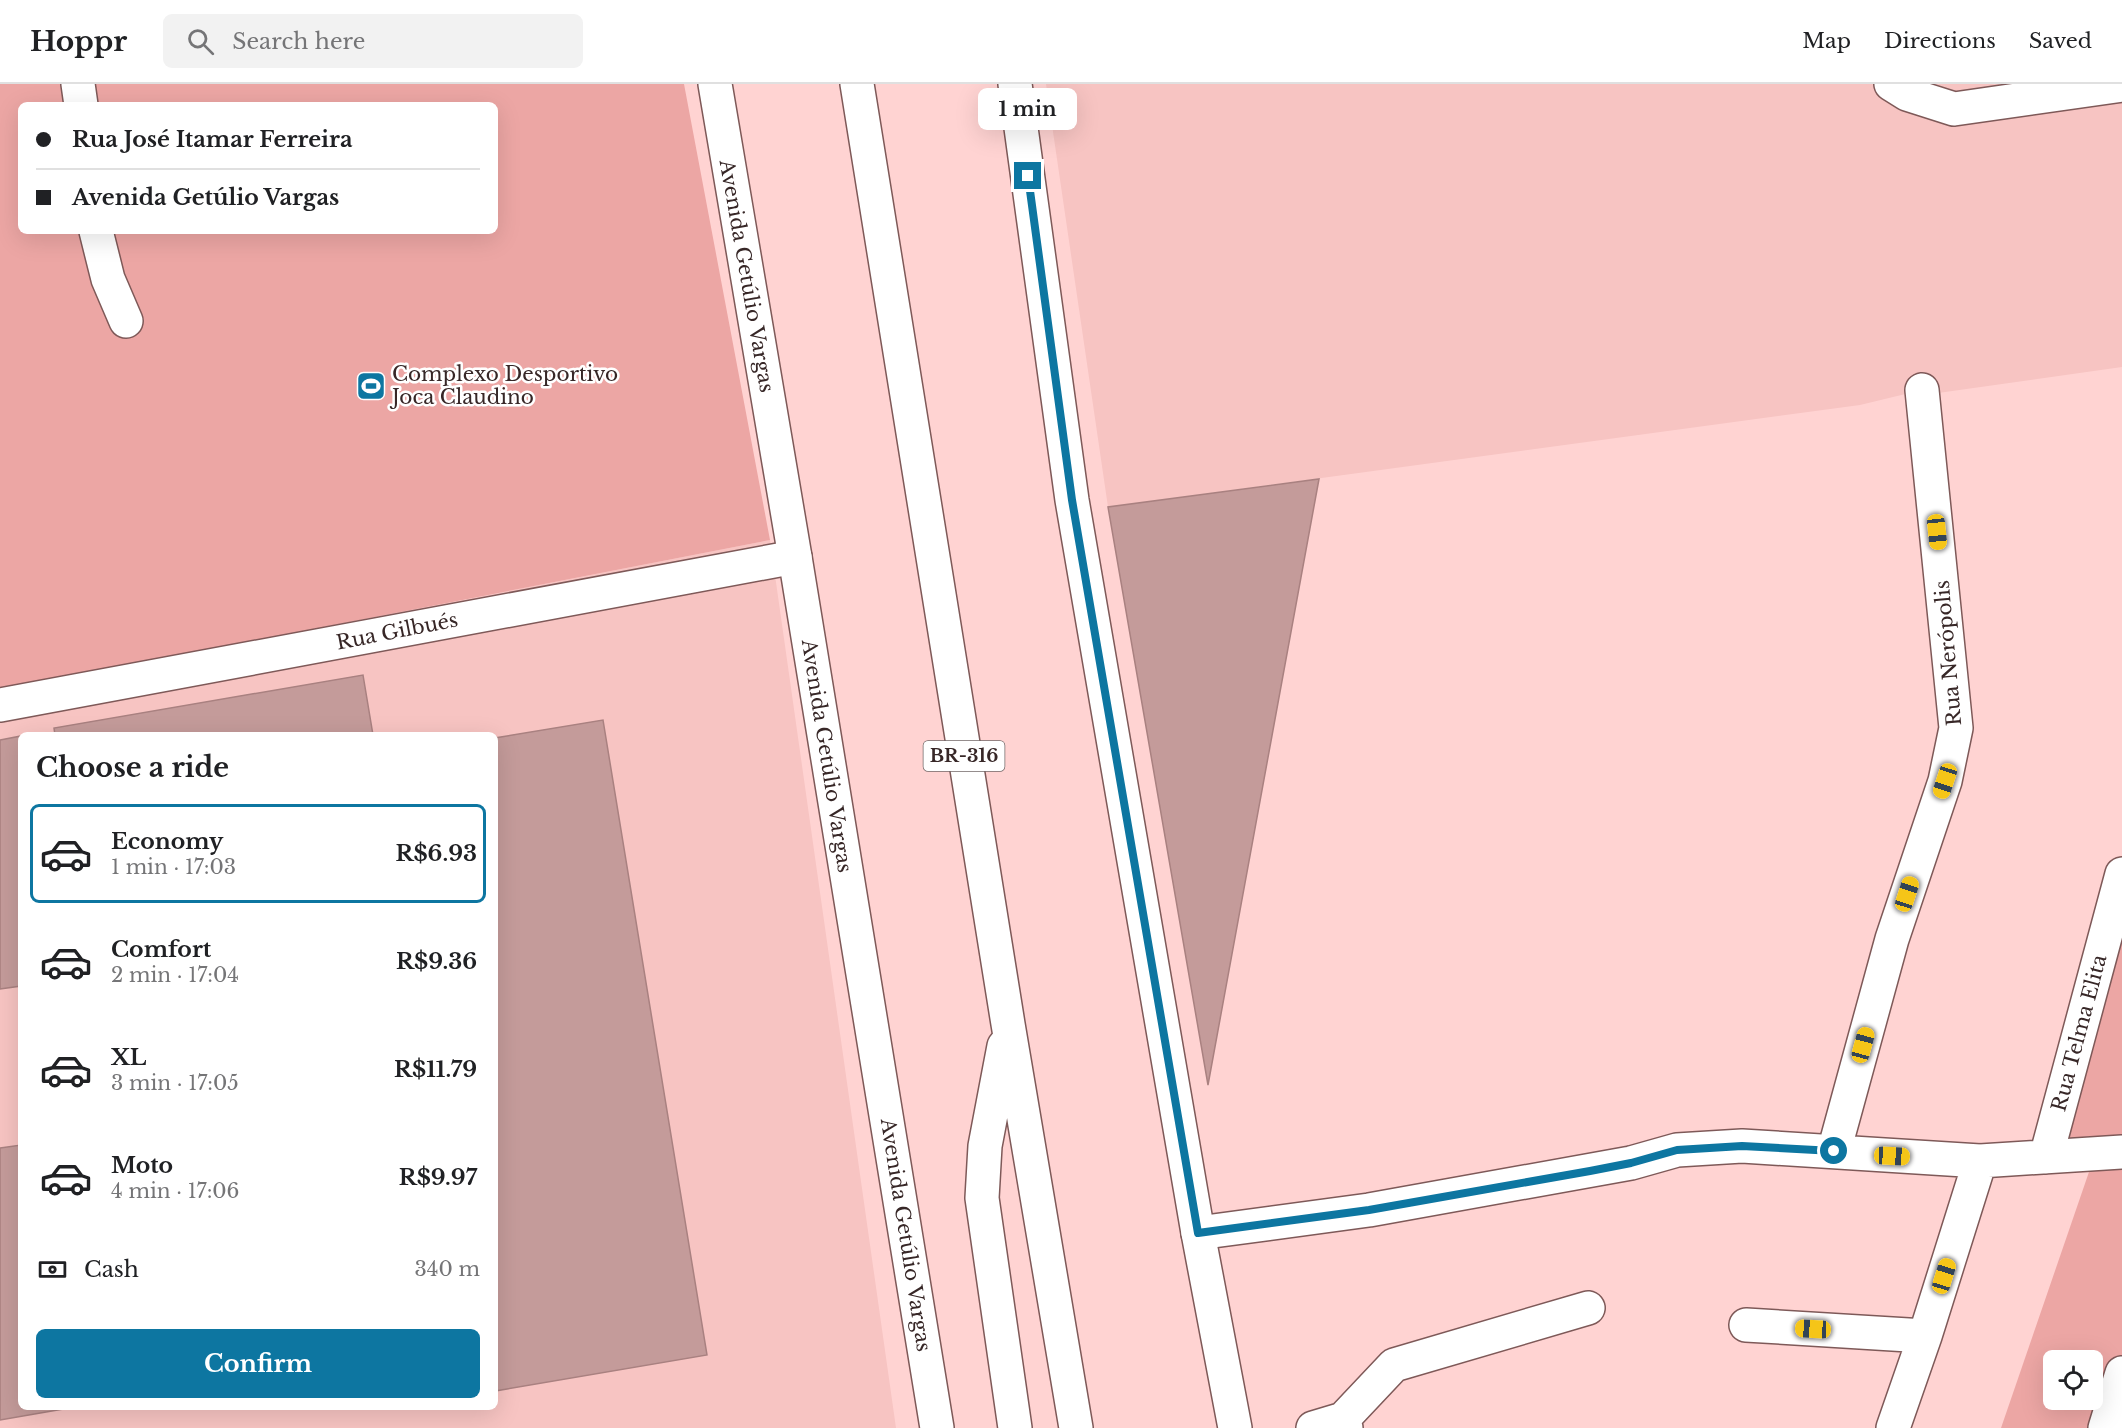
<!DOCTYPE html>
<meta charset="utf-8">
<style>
body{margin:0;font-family:"Libre Baskerville",serif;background:#f2f2f2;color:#202124;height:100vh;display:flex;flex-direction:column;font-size:22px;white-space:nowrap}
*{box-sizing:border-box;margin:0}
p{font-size:20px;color:#757577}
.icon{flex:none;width:33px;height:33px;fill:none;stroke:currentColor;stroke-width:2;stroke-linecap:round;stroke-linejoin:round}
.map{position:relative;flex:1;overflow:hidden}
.sheet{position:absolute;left:18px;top:648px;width:480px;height:678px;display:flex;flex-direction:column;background:#fff;border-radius:9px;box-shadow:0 6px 24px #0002}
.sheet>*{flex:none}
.banner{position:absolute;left:18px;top:18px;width:480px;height:132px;border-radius:9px;box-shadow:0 6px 24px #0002;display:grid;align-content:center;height:132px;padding:0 18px;background:#fff}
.controls{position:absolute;left:2043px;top:1266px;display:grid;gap:12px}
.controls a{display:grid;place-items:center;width:60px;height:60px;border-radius:9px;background:#fff;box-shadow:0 6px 24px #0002;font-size:30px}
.end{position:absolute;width:27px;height:27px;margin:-14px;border:8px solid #0d76a1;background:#fff;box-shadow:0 0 0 3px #fff}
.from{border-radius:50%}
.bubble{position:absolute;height:42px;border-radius:9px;background:#fff;box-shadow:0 6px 24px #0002;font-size:20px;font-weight:700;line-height:42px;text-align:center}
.car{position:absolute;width:18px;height:36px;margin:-18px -9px;border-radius:8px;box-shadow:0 0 4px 2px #0007;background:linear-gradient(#f5c518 24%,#345 0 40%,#f5c518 0 76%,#345 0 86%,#f5c518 0)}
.banner b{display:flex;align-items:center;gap:21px;height:57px;font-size:22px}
.banner b+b{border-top:2px solid #e0e0e0}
.banner i{width:15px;height:15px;background:#202124}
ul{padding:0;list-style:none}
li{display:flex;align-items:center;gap:18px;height:99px;margin:0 12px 9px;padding:0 6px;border:3px solid transparent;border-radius:9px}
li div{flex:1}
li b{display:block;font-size:22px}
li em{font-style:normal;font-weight:700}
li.active{border-color:#0d76a1}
li>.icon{width:54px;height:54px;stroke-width:1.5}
h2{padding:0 18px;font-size:27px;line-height:72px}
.pay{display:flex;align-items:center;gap:15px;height:66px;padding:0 18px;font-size:22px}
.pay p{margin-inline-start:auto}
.action{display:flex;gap:12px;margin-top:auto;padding:12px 18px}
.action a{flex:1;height:69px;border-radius:9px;background:#0d76a1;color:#fff;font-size:24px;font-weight:700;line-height:69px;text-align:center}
header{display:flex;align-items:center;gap:36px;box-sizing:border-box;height:84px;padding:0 30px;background:#fff;border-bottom:2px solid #e0e0e0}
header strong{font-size:28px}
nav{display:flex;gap:33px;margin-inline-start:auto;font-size:21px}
.search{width:420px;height:54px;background:#f2f2f2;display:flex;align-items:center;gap:15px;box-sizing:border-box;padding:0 21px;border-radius:9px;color:#757577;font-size:22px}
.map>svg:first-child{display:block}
.built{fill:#f7c4c2;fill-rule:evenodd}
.green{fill:#eca6a4;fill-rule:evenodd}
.building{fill:#c49b9a;stroke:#a98180;stroke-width:1.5}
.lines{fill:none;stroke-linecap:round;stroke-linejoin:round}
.minor-casing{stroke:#7e5958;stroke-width:36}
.major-casing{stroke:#7e5958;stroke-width:36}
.highway-casing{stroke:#7e5958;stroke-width:36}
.minor{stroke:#fff;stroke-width:33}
.major{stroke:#fff;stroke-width:33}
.highway{stroke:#fff;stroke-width:33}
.route{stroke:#0d76a1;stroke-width:8}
.labels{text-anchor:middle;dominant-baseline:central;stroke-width:5;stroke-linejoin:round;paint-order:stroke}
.shield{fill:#fff;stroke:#736868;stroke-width:1.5}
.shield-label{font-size:18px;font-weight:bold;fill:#372727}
.street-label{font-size:20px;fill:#372727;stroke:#fff}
.poi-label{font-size:20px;fill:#372727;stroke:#fff;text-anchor:start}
</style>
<header>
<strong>Hoppr</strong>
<div class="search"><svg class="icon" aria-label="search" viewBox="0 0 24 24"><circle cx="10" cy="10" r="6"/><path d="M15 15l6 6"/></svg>Search here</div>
<nav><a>Map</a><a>Directions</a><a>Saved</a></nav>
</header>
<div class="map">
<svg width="2122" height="1344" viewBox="0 0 2122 1344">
<rect width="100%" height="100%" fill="#ffd3d2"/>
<path class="built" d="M1046,0H2122V283L1931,310L1922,306L1860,321L1108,423Z
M770,456L896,1344H0V606ZM21,651H495V1323H21Z"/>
<path class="green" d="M0,0H684L770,456L0,606ZM21,21H495V147H21Z
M2122,823V1289L2105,1344H2001L2090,1085L2046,1073ZM2054,1276H2092V1316H2054Z"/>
<path class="building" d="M1319,395L1208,1001L1108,423Z
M363,591L373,651H55L54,644Z
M603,636L707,1271L495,1307V654Z
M21,652V902L0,905V656Z
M21,1061V1323H75L0,1336V1064Z"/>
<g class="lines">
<g class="minor-casing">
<path id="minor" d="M78,0L81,21
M1891,0L1907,10L1954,25L2122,1
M96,147L108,195L126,237
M0,621L795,473
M1834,1067L1892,855L1945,697L1956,644L1922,306
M2046,1073L2122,790
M1198,1149L1369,1126L1631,1079L1677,1066L1742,1062L1980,1077L2122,1068
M1746,1241L1925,1252
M1343,1335L1394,1281L1588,1224
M1313,1344L1343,1335L1346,1344
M1893,1344L1925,1252L1980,1077
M2105,1344L2122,1289"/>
</g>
<g class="major-casing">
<path id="major" d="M715,0L795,473L937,1344"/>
</g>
<g class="highway-casing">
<path id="highway" d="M857,0L1008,940L1076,1344
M1015,0L1072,416L1198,1149L1235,1344
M1004,962L985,1062L982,1114L1015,1344"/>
</g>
<use href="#minor" class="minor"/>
<use href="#major" class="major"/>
<use href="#highway" class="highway"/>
</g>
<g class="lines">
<path class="route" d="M1028,92L1072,416L1198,1149L1369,1126L1590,1087L1631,1079L1677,1066L1742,1062L1834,1067"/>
</g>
<defs>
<g id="stadium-square" transform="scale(1.5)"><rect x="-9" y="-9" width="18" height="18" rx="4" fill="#0d76a1" stroke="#fff"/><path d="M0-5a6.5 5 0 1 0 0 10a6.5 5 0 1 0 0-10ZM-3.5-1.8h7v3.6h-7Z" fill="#fff"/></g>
</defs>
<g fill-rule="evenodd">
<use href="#stadium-square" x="371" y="302"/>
</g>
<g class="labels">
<rect class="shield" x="923.5" y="657" width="81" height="30" rx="4.5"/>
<g class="shield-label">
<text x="964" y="672">BR-316</text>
</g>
<g class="street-label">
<text transform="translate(747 192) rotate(80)">Avenida Getúlio Vargas</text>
<text transform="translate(397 547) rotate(-11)">Rua Gilbués</text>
<text transform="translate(1948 569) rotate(-95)">Rua Nerópolis</text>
<text transform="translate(827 672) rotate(81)">Avenida Getúlio Vargas</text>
<text transform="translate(2079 949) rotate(-75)">Rua Telma Elita</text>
<text transform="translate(906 1151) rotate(81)">Avenida Getúlio Vargas</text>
</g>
<g class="poi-label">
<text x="392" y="290">Complexo Desportivo<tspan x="392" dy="23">Joca Claudino</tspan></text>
</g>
</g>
</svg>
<div class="controls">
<a><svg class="icon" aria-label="locate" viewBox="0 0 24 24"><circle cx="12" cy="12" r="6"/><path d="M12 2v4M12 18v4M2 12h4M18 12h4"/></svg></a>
</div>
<i class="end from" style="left:1834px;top:1067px"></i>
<i class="end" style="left:1028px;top:92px"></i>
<div class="bubble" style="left:978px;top:4px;width:99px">1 min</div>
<i class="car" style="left:1937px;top:448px;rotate:174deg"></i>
<i class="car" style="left:1945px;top:697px;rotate:198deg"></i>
<i class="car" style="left:1907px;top:810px;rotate:18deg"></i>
<i class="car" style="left:1863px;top:961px;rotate:15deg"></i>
<i class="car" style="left:1892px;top:1072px;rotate:93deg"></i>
<i class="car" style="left:1944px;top:1192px;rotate:17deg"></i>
<i class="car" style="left:1813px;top:1245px;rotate:273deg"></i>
<div class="banner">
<b><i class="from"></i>Rua José Itamar Ferreira</b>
<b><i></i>Avenida Getúlio Vargas</b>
</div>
<section class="sheet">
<h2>Choose a ride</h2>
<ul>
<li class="active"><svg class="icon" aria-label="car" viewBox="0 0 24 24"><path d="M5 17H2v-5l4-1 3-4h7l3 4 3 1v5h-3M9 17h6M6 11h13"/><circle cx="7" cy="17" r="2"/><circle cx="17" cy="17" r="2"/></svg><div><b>Economy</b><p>1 min · 17:03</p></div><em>R$6.93</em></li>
<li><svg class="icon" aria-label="car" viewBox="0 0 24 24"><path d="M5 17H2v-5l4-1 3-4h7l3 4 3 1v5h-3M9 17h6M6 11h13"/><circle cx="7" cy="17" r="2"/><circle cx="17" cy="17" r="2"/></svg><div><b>Comfort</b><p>2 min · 17:04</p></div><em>R$9.36</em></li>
<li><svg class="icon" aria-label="car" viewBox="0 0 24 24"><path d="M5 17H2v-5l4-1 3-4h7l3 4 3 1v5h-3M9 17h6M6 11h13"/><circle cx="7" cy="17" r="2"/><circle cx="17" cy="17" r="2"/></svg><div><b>XL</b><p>3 min · 17:05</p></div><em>R$11.79</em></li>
<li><svg class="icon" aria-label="car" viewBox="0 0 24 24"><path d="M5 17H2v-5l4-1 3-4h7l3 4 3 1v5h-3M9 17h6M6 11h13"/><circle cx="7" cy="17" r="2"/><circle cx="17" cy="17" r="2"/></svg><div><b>Moto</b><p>4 min · 17:06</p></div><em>R$9.97</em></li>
</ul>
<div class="pay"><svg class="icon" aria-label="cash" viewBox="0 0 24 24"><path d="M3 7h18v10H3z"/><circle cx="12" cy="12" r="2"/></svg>Cash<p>340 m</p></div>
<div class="action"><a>Confirm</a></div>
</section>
</div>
